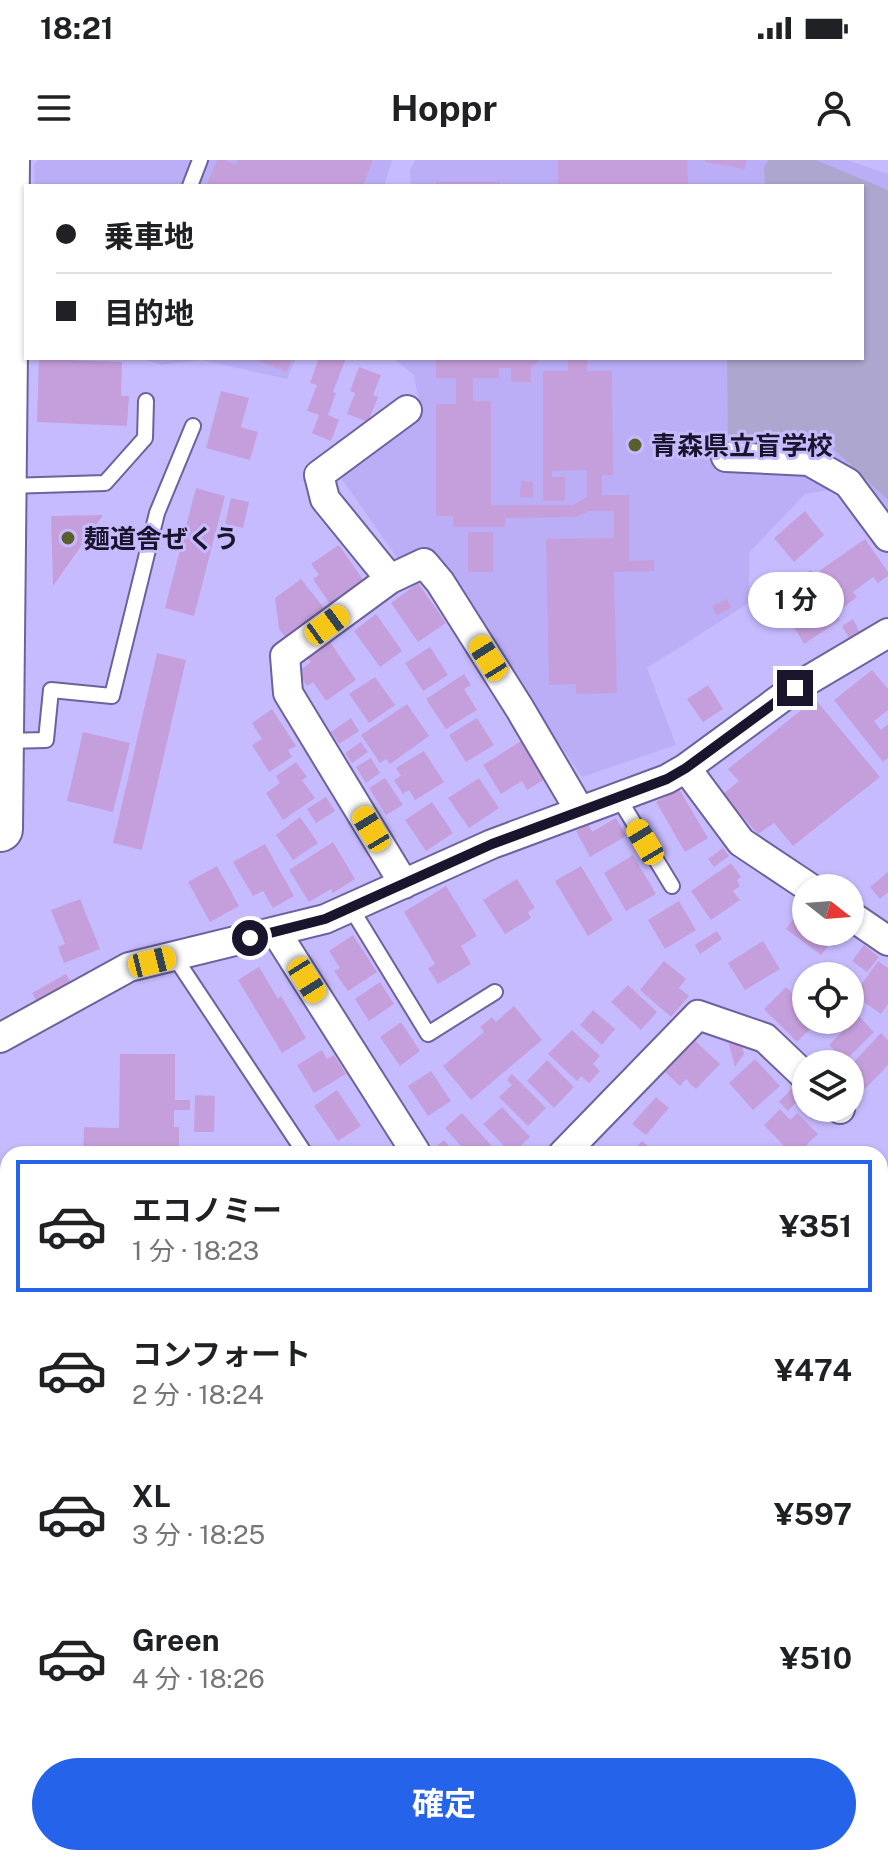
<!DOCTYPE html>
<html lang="ja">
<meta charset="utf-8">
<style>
body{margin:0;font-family:"Public Sans","Noto Sans JP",sans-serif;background:#f6f6f6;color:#202124;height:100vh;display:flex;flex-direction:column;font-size:30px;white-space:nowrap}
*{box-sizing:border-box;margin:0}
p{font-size:26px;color:#757577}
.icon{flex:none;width:44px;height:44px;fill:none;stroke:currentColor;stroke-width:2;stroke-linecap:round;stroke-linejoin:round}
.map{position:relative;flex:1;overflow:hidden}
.drawer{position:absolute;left:0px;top:986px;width:888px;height:720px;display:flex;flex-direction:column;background:#fff;border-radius:24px 24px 0 0;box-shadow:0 2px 6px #0004}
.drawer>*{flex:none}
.guide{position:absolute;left:24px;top:24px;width:840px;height:176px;border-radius:0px;box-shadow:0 2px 6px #0004;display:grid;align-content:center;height:176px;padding:0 32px;background:#fff}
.needle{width:52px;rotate:107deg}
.fabs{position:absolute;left:792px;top:714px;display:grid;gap:16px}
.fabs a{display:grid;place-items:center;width:72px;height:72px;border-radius:50%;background:#fff;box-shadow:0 2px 6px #0004;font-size:40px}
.end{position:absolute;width:36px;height:36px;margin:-18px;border:10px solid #1a152d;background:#fff;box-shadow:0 0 0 4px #fff}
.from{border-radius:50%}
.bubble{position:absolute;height:56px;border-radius:28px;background:#fff;box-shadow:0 2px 6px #0004;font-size:26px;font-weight:700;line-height:56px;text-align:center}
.car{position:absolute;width:24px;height:48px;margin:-24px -12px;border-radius:10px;box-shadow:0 0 6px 2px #0007;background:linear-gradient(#f5c518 24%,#345 0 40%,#f5c518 0 76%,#345 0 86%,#f5c518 0)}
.guide b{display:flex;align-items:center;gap:28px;height:76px;font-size:30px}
.guide b+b{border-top:2px solid #e0e0e0}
.guide i{width:20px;height:20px;background:#202124}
ul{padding:14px 0 0;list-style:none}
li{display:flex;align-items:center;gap:24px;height:132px;margin:0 16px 12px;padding:0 16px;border:4px solid transparent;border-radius:0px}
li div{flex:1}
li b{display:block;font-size:30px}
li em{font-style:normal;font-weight:700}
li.on{border-color:#2563eb}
li>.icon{width:72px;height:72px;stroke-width:1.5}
.action{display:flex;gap:16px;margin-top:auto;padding:16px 32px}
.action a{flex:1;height:92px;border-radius:48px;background:#2563eb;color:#fff;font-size:32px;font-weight:700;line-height:92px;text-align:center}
.status{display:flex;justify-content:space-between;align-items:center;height:56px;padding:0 40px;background:#fff;direction:ltr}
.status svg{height:22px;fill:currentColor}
header{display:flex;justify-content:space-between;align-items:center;height:104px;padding:0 32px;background:#fff;font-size:36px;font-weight:700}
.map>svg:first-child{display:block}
.built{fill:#bbaef7}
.cemetery{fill:url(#cemetery-stones)}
.pitch{fill:#ada7cf}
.building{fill:#c59fdc}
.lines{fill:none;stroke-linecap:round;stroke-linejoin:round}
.lane-casing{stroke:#6d619e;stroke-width:18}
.street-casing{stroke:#6d619e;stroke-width:32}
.secondary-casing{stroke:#6d619e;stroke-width:44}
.highway-casing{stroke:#6d619e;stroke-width:48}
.lane{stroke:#fff;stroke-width:14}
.street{stroke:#fff;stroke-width:28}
.secondary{stroke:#fff;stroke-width:40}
.highway{stroke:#fff;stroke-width:44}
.route{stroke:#1a152d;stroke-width:10}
.poi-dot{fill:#5c5f2d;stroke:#c7bbff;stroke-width:3}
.labels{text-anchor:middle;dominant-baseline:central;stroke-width:6;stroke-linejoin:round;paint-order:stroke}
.poi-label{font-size:26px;font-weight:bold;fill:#1a152d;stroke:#c7bbff;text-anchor:start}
</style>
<div class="status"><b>18:21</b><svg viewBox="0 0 49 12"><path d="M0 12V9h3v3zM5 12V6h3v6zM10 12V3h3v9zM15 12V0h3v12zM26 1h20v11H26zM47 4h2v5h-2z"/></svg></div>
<header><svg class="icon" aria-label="menu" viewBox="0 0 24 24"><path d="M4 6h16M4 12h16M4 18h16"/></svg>Hoppr<svg class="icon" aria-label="person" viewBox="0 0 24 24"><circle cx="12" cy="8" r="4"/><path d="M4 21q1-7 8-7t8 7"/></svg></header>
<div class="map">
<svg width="888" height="1706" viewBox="0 0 888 1706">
<defs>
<pattern id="cemetery-stones" width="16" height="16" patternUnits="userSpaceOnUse" patternTransform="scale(2)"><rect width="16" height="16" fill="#ada7cf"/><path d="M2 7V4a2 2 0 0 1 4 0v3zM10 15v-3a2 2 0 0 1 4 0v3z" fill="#8c87a8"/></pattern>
</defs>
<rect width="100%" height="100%" fill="#c7bbff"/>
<path class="built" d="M38,0H392L384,26H35L34,6Z
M415,0H847L888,14V359L861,325L805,334L749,393V443L647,508L676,585L582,617L426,388L398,399L341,318L421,252L414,215L393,198H862V26H411L410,10Z
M142,198H296L287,219L202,200L160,205Z"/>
<path class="cemetery" d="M880,1224L888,1232V1315L882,1321L888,1333V1471L880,1459V1394L885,1388L880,1384Z"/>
<path class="pitch" d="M769,0H816L888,30V340L825,281L728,280L727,198H862V26H765L764,6Z"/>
<path class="building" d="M217,0H225L236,5L238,0H373L363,26H206Z
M558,0H687L688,26H558Z
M705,0H746L745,9L705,2Z
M436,22H500V26H436Z
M251,198H292L287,212Z
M319,198H346L333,232L336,233L328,255L339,260L331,281L312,273L319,255L307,251L317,225L310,223Z
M436,198H541L531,208V222H511V208H499V218H473V241H491V345H573L587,337V310L552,311V317H565V341H543V211H568V198H587V211H612L613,315H602V335H629V401L654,400V411L614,412L617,533L576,534V524L549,525L546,379L614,378V351H589L576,357L505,358V367H453V356H436V244H456V218H436Z
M39,199L122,202L121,236H129L127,266L37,262Z
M359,207L381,215L373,235L378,237L368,262L347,254L355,233L350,231Z
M221,231L249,238L241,267L258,272L250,300L206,288Z
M521,321L533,322V338L520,337Z
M196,328L225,336L194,456L165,448Z
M231,338L249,342L243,368L225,364Z
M805,351L824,375L794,402L774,378Z
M103,355L53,426L51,356Z
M468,372H493V412H468Z
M865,379L888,412V416L878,423L873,417L853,432L857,437L844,447L819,411Z
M339,385L366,424L332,447L313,419L319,415L311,404Z
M811,410L840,460L804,484L770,426L791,413L796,419Z
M301,419L324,448L286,478L279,469L275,438Z
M418,423L446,463L418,482L391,443Z
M727,439L731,448L717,455L712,446Z
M376,454L402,491L380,507L354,471Z
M853,459L861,475L851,481L842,466Z
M330,482L356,520L326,541L313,522L307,526L298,512L311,502L308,498Z
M430,487L448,515L423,531L405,503Z
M157,493L186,500L142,690L113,683Z
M872,510L888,529V550L874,561L881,570L888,564V598L883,602L834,540Z
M464,514L471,525L464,529L477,550L446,569L426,539Z
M375,517L395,545L369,563L349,534Z
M708,525L723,549L703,562L687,539Z
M815,539L880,617L793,686L774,663L758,674L723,634L739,621L728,609Z
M407,544L429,576L390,604L386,599L380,603L361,575Z
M272,549L296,586L288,590L292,597L269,612L252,585L262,579L252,563Z
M351,558L359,571L339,584L331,572Z
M477,558L494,585L466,602L449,575Z
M83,572L130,583L113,652L67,641Z
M521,581L545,619L527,630L522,621L501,634L483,605Z
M361,582L368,592L352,603L345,593Z
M424,591L444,622L415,640L409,630L403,634L394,620L401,616L396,608Z
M371,598L380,613L366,623L356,607Z
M296,602L307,617L302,620L315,638L283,660L266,633L280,623L276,616Z
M385,618L403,645L386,655L369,628Z
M479,618L499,648L469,668L448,638Z
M679,629L708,678L685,692L656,642Z
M326,637L335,651L316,663L307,649Z
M432,642L453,673L426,691L405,660Z
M300,657L318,683L293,700L276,675Z
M616,658L626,676L590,697L576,671L588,664L592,672Z
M333,682L355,719L333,733L331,729L309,742L289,710Z
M265,684L294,736L273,748L263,731L253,736L233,702Z
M723,688L729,696L714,707L708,699Z
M633,695L656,734L626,751L604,713Z
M731,703L741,717L737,720L740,726L733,731L740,740L711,760L691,731Z
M217,706L239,746L210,762L188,722Z
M581,706L613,760L588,776L555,721Z
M888,712V732L880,739L870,727Z
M517,719L535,748L528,752L531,758L505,774L483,740Z
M446,726L477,776L461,786L471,804L438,824L428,808L435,804L404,752Z
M80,739L100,789L64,803L58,787L65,784L51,750Z
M679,741L696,770L665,789L648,760Z
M806,742V772H845L834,787L830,784L821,795L786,769Z
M717,771L722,779L700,794L695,785Z
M353,775L377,812L348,831L334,811L340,808L329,791Z
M763,781L780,809L745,830L728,803Z
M864,785L879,797L867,812L852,801Z
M664,801L686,819L679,828L689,836L671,857L640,830Z
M878,801L888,808V844L881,854L854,835Z
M259,807L278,839L281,836L306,878L282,893L238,820Z
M66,814L72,824L38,844L32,833Z
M380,822L394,844L369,861L355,839Z
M628,825L657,852L641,870L611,842Z
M786,827L806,847V860H819L797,882L764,849Z
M514,846L542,880L471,940L443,906L484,872L480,867L492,857L496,862Z
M593,850L615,869L602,885L580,865Z
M858,855L874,872L845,901L829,885Z
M401,862L420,891L400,906L380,877Z
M572,870L600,896L593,904L600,911L589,923L581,916L577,921L548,894Z
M881,873L888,880V905L865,929L850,914V906Z
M693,879L720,904L696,929L686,919L680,926L664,911Z
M728,881L742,884L744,894L735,907Z
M322,890L327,899L334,895L346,914L314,933L297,905Z
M120,894H175V940H190V950H174V967H179V994H83L84,967L119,968Z
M755,899L780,926L753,950L729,923Z
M547,900L574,927L554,948L527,921Z
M431,911L451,941L428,956L408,926Z
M512,914L546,948L528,966L499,937L512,925L507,920Z
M793,927L802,936L788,951L779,942Z
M337,930L361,966L338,981L314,946Z
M195,935L215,936L214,972H194Z
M656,937L669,948L646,975L632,964Z
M502,947L530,977L512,994L483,964Z
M780,949L790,960L797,953L818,974L797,994H792L764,965Z
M462,953L499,994H482L478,990L474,994H468L445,968Z
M444,980L456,994H427Z
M642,981L657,994H630Z
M883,1000L888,1005V1028L880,1036V1003Z
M888,1044V1073L880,1080V1052Z
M888,1616V1693L881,1685L886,1681L880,1674V1623Z
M209,1698H240L233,1706H218Z
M334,1698H369L362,1706H333L330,1703Z
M502,1698H537L541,1706H506Z
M597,1698H614L616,1703L608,1706H600Z
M811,1698H850L855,1706H811L808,1700Z"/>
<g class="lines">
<g class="lane-casing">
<path id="lane" d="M190,26L200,0
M8,326L105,323L145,278L146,241
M4,581L46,580L51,530L112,536L157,353L193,266
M618,637L672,726
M351,748L428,874L495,832
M174,796L302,989
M880,1474L888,1486
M101,1698L102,1706"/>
</g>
<g class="street-casing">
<path id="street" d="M726,297L809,301L848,323L888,377
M390,419L325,339L319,315L407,250
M686,608L741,682L810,728
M404,724L288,533L285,496L390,419L424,403L440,422L520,549L580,651
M850,755L888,781
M276,772L415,991
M0,878L129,807L325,759L492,684L667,619L686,608L795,528L888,473
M839,948L840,949
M563,994L698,855L765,878L806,917
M470,1698L477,1706
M280,1706L287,1698
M646,1706L654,1702"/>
</g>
<g class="secondary-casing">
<path id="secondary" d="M880,1135L888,1132"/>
</g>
<g class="highway-casing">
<path id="highway" d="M0,669L7,0
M0,1164L8,1413
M30,1698L31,1706"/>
</g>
<use href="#lane" class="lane"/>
<use href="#street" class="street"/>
<use href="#secondary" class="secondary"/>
<use href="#highway" class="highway"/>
</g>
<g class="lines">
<path class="route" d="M250,778L325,759L492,684L667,619L686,608L795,528"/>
</g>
<g class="poi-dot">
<circle cx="635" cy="285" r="8"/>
<circle cx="68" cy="378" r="8"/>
</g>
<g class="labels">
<g class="poi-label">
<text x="651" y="285">青森県立盲学校</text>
<text x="84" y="378">麺道舎ぜくう</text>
</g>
</g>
</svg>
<div class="fabs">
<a><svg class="needle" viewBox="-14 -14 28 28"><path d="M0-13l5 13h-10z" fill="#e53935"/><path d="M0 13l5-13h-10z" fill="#757577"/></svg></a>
<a><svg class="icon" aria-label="locate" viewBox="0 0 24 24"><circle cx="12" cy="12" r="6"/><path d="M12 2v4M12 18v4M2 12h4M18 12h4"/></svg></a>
<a><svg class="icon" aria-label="layers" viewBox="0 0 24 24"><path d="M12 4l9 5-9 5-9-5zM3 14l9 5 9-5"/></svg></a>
</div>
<i class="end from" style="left:250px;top:778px"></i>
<i class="end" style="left:795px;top:528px"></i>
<div class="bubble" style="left:748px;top:412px;width:96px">1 分</div>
<i class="car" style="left:327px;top:465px;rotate:54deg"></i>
<i class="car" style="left:488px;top:498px;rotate:328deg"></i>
<i class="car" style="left:371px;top:669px;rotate:329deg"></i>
<i class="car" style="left:645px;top:682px;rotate:329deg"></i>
<i class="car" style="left:152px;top:802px;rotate:76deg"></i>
<i class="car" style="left:307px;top:820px;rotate:148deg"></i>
<div class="guide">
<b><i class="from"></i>乗車地</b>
<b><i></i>目的地</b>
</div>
<section class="drawer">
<ul>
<li class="on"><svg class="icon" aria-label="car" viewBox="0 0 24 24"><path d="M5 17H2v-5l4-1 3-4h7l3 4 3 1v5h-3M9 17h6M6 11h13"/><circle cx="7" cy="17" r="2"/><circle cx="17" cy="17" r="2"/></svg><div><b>エコノミー</b><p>1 分 · 18:23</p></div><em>¥351</em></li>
<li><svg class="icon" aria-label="car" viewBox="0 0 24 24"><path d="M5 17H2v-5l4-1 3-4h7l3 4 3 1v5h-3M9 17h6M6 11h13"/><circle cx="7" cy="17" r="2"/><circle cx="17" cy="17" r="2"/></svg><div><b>コンフォート</b><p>2 分 · 18:24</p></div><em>¥474</em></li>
<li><svg class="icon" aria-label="car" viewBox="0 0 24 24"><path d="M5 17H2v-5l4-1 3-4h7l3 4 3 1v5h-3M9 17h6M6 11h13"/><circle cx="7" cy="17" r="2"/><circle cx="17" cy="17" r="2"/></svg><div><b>XL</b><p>3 分 · 18:25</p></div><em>¥597</em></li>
<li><svg class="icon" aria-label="car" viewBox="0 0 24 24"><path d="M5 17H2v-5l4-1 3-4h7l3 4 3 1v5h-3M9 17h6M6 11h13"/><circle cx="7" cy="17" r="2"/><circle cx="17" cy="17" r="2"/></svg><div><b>Green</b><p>4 分 · 18:26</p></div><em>¥510</em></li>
</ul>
<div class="action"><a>確定</a></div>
</section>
</div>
